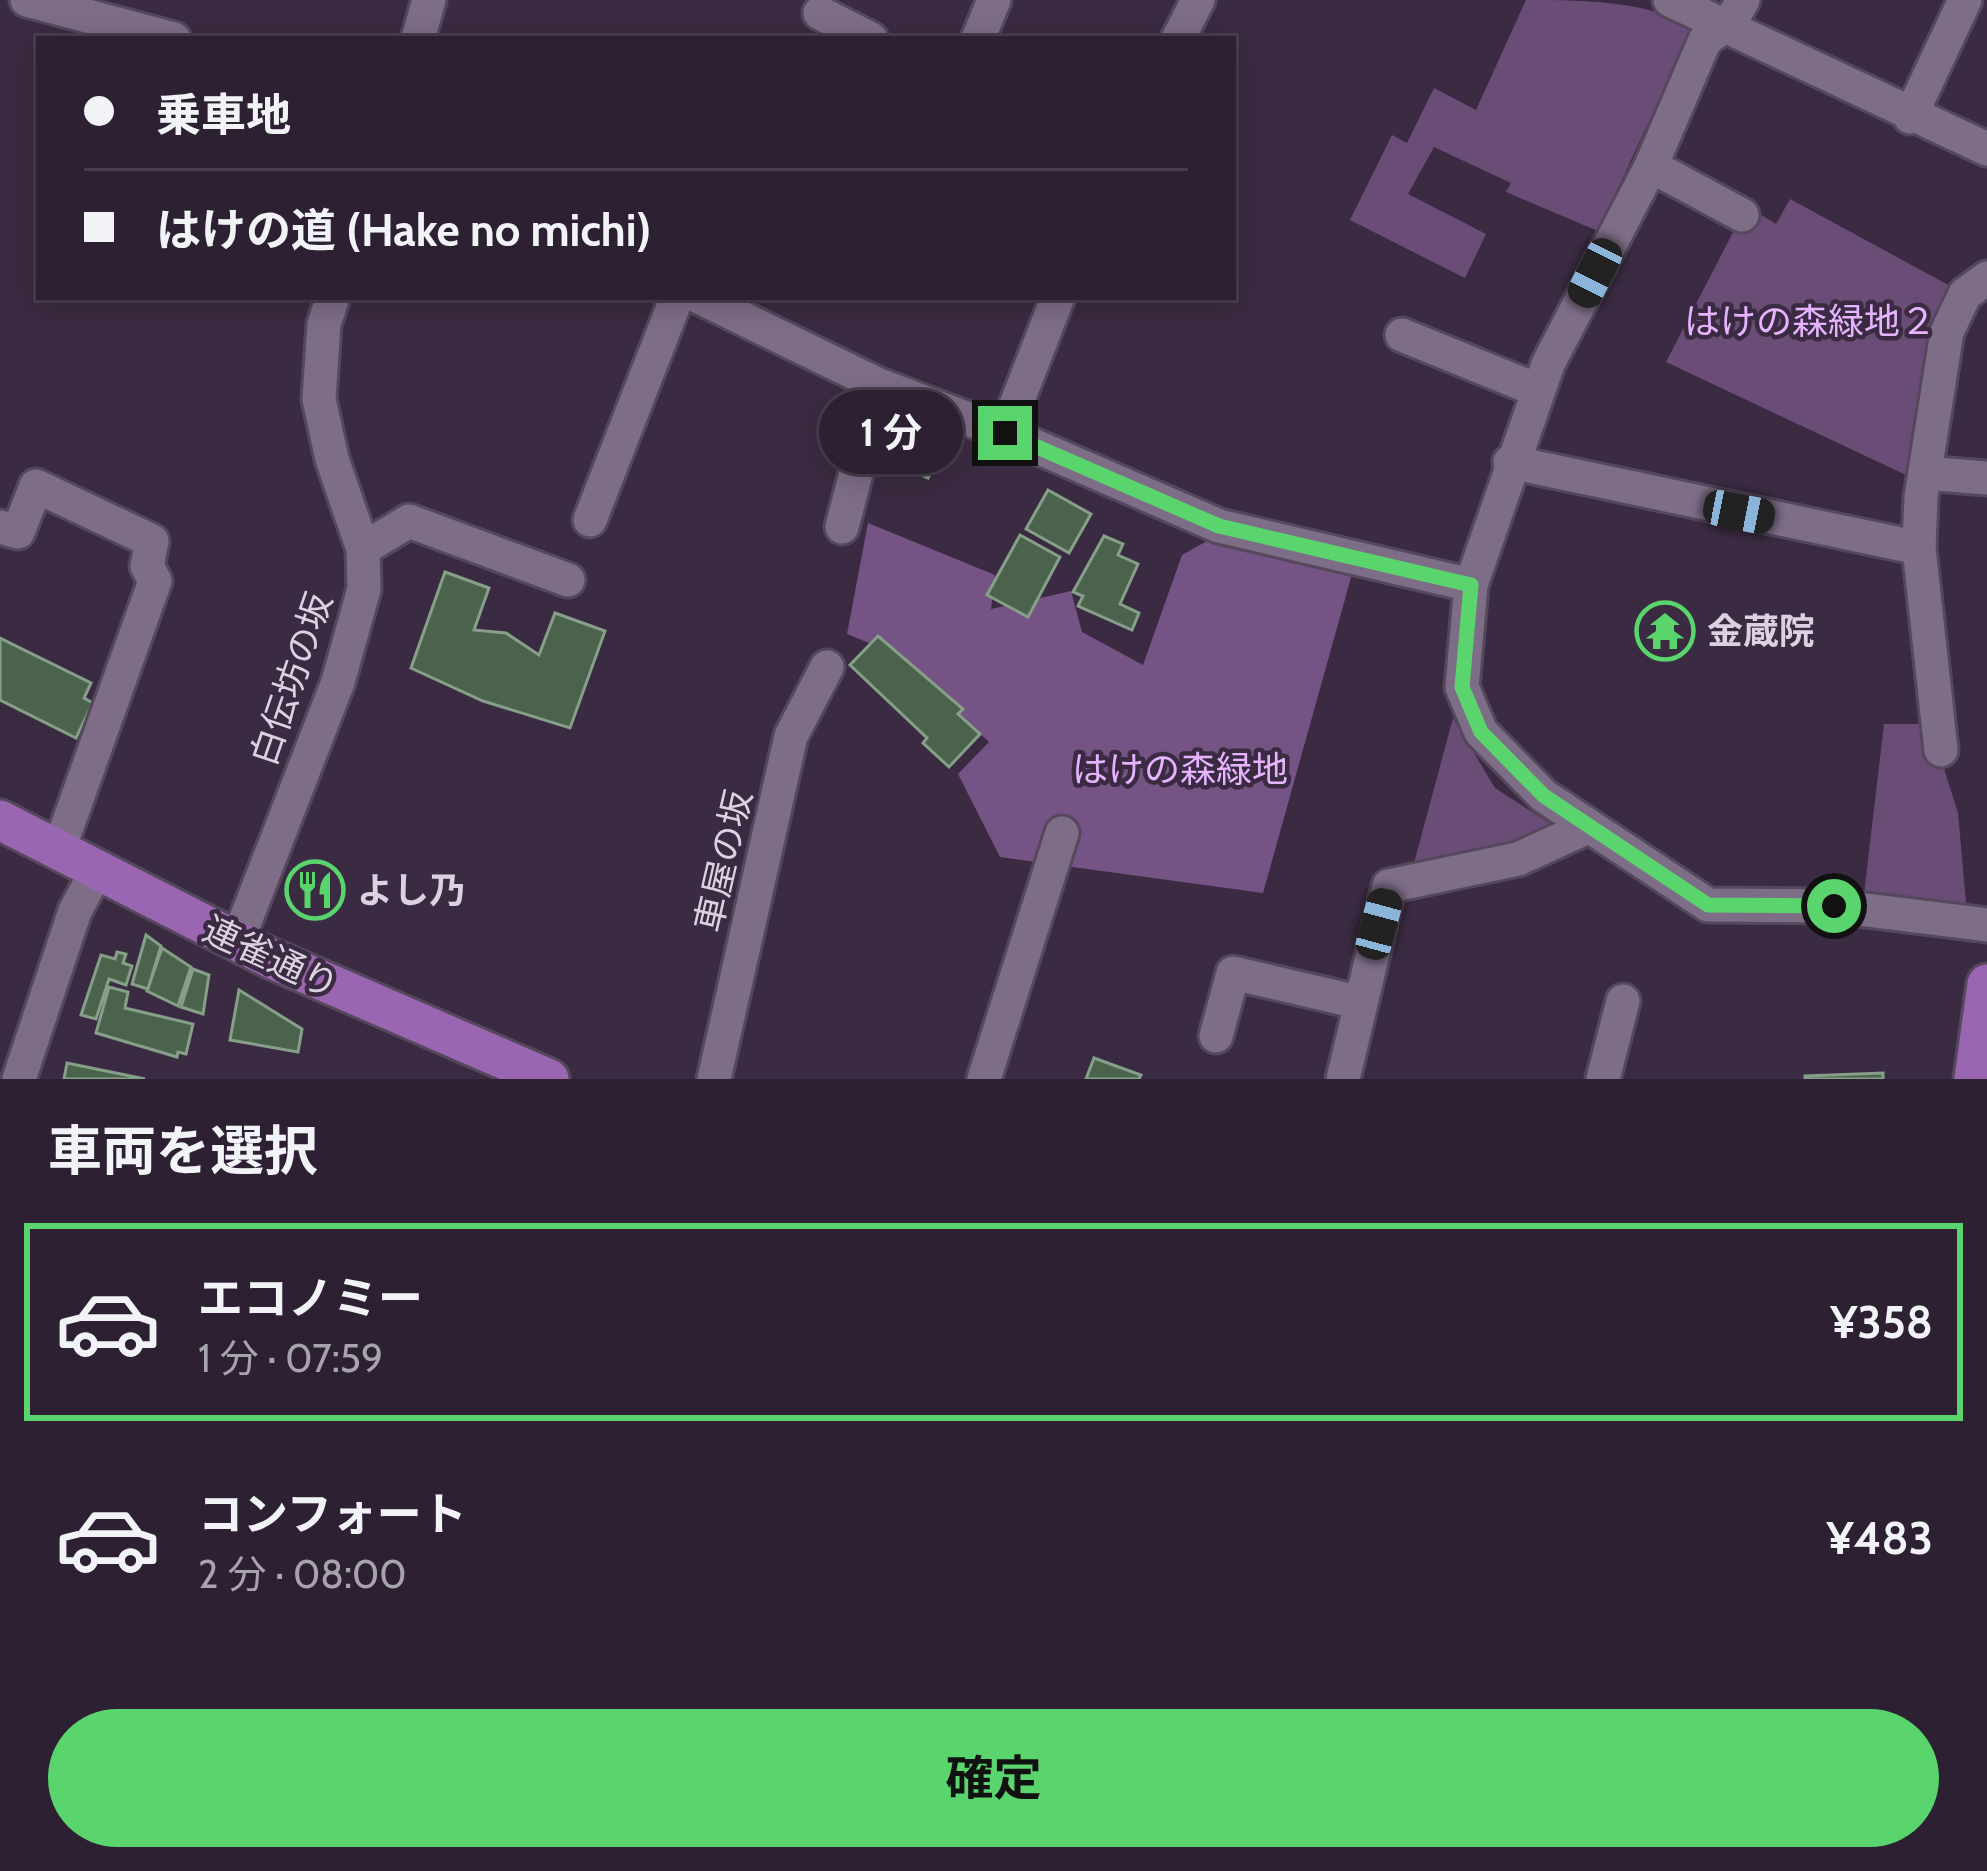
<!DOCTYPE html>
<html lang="ja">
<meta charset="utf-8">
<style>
body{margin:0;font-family:Cabin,"Noto Sans JP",sans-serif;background:#382d3e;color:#f1f3f6;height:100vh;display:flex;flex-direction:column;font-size:45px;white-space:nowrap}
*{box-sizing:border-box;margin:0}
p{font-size:39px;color:#a6a3ac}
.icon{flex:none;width:66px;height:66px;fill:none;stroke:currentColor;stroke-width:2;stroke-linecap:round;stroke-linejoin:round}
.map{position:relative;height:1079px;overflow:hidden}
.drawer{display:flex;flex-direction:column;background:#2c2032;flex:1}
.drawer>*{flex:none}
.guide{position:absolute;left:36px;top:36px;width:1200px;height:264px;border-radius:0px;box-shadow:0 6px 30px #0003,0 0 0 3px #483e4d;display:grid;align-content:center;height:264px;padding:0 48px;background:#2c2032}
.end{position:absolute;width:54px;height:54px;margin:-27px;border:15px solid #5ad56e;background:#111;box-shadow:0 0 0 6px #111}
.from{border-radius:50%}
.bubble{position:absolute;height:84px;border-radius:42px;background:#2c2032;box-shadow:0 6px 30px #0003,0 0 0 3px #483e4d;font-size:39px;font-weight:700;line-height:84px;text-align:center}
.car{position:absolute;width:36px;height:72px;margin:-36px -18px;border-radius:15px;box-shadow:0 0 9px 3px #0007;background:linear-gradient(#222 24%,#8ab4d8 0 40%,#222 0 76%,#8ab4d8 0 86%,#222 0)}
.guide b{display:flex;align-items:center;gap:42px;height:114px;font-size:45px}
.guide b+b{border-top:3px solid #483e4d}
.guide i{width:30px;height:30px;background:#f1f3f6}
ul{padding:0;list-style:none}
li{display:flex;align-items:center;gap:36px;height:198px;margin:0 24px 18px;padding:0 24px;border:6px solid transparent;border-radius:0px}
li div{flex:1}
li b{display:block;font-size:45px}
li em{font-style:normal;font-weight:700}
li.selected{border-color:#5ad56e}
li>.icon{width:108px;height:108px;stroke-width:1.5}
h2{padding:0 48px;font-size:54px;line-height:144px}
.cta{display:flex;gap:24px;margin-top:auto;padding:24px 48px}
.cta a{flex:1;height:138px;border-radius:72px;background:#5ad56e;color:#111;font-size:48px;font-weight:700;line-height:138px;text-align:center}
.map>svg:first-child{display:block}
.green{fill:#694d76}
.forest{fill:#755385}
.building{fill:#4b624c;stroke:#869f88;stroke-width:3}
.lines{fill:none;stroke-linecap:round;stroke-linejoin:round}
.minor-casing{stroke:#56485c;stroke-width:39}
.major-casing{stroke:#56485c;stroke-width:45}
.minor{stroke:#7e6d87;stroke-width:33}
.major{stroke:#9a66b1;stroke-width:39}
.route{stroke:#5ad56e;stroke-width:15}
.labels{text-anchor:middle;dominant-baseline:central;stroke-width:9;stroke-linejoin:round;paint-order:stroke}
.park-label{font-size:36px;fill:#e6b3fe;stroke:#3b2b42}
.poi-label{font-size:36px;font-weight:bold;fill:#dbd1e0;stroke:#3b2b42;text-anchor:start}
.street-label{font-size:36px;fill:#dbd1e0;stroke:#3b2b42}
</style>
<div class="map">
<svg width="1987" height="1079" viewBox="0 0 1987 1079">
<rect width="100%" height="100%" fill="#3b2b42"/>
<path class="green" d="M1526,0C1577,0 1659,0 1691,31L1598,231L1506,192L1511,183L1434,147L1408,194L1486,234L1465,278L1350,220L1392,135L1407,143L1434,88L1476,110Z
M1790,199L1965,294L1923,483L1666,362L1742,215L1750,208L1776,224Z
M1453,718L1495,788L1565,833L1410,878Z
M1884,724H1930L1958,813L1967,914L1864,894Z"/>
<path class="forest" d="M868,523L995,575L991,609L1071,591L1082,632L1143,665L1182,555L1214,537L1280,559L1352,574L1263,893L1000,857L958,774L989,742L896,654L847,634Z"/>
<path class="building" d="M902,421L945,441L928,478L884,459Z
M1048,490L1091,514L1069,553L1026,529Z
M1020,535L1060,557L1028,617L987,595Z
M1104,536L1123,544L1118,555L1138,564L1120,604L1139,613L1132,630L1078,606L1083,596L1073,592Z
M445,572L489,588L474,630L506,633L539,655L555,613L605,631L570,728L483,701L411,668Z
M878,636L963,709L958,714L980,734L949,767L923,743L927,738L850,665Z
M0,638L91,683L84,698L93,703L76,738L0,700Z
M146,935L161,946L148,989L132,984Z
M162,948L191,967L178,1006L147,991Z
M117,952L126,954L123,963L132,966L126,985L109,979L96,1019L81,1015L101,955L115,959Z
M193,969L209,975L203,1014L181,1007Z
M109,987L128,992L125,1008L193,1024L186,1054L178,1052L177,1057L96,1033Z
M239,990L302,1029L298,1052L230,1040Z
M1094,1058L1141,1075L1139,1079H1086Z
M67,1063L145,1079H64Z
M1883,1073V1079H1805V1076Z"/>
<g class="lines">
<g class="minor-casing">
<path id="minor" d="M27,0L174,39
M1670,0L1987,149
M1743,0L1731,21L1705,40L1651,166L1548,364L1471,585L1462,687L1481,732L1544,796L1708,905L1834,906L1987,925
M820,13L871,39
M418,39L429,0
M978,39L994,0
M1178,39L1198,0
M1910,117L1965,0
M1651,166L1742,215
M699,297L879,385L1005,433L1219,526L1471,585
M1402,335L1537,390
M1005,433L1058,297
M1510,462L1919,548
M1925,473L1987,478
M590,520L677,297
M0,527L18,532L36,486L152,541L147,566L155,581L58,852
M842,527L879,385
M363,549L409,521L568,580
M1941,750L1919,548L1921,497L1947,332L1965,294L1987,278
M237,942L338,682L364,589L363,549L332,459L319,399L324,324L333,297
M1216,1036L1233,973L1358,1002
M19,1079L75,911L96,872
M714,1079L791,736L827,667
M984,1079L1062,833
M1343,1079L1389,886L1518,859L1588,827
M1603,1079L1623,1001"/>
</g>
<g class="major-casing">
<path id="major" d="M0,820L270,958L549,1079
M1974,1079L1987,984"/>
</g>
<use href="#minor" class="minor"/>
<use href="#major" class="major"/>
</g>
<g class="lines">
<path class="route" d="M1005,433L1219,526L1471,585L1462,687L1481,732L1544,796L1708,905L1834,906"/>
</g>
<defs>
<g id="temple-ring" transform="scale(3)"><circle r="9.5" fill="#3b2b42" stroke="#5ad56e" stroke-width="1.5"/><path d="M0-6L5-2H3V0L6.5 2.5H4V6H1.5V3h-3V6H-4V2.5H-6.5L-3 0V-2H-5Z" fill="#5ad56e"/></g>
<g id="restaurant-ring" transform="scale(3)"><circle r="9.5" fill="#3b2b42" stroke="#5ad56e" stroke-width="1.5"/><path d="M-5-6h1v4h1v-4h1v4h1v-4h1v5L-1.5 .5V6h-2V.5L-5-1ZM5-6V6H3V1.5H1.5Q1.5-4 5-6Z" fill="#5ad56e"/></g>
</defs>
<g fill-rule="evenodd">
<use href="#temple-ring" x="1665" y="631"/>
<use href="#restaurant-ring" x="315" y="890"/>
</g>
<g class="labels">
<g class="park-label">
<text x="1810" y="321">はけの森緑地２</text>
<text x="1180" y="769">はけの森緑地</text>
</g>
<g class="poi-label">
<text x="1707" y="631">金蔵院</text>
<text x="357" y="890">よし乃</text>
</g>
<g class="street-label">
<text transform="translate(291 679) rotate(-71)">白伝坊の坂</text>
<text transform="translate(723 861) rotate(-77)">車屋の坂</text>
<text transform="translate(271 957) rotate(25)">連雀通り</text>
</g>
</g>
</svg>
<i class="end from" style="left:1834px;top:906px"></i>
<i class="end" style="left:1005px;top:433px"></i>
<div class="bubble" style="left:819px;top:390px;width:144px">1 分</div>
<i class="car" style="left:1595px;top:273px;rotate:207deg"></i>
<i class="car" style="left:1739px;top:512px;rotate:101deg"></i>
<i class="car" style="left:1379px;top:924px;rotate:15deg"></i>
<div class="guide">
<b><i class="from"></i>乗車地</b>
<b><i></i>はけの道 (Hake no michi)</b>
</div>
</div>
<section class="drawer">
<h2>車両を選択</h2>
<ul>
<li class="selected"><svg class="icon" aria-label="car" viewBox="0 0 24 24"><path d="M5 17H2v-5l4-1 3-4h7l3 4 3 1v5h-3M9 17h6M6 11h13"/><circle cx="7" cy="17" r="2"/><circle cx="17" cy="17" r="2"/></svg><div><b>エコノミー</b><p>1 分 · 07:59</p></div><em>¥358</em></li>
<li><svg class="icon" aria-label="car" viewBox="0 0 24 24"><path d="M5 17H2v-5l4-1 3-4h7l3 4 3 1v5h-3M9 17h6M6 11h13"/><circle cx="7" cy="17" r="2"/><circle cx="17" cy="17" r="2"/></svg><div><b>コンフォート</b><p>2 分 · 08:00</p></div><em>¥483</em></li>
</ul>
<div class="cta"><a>確定</a></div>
</section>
